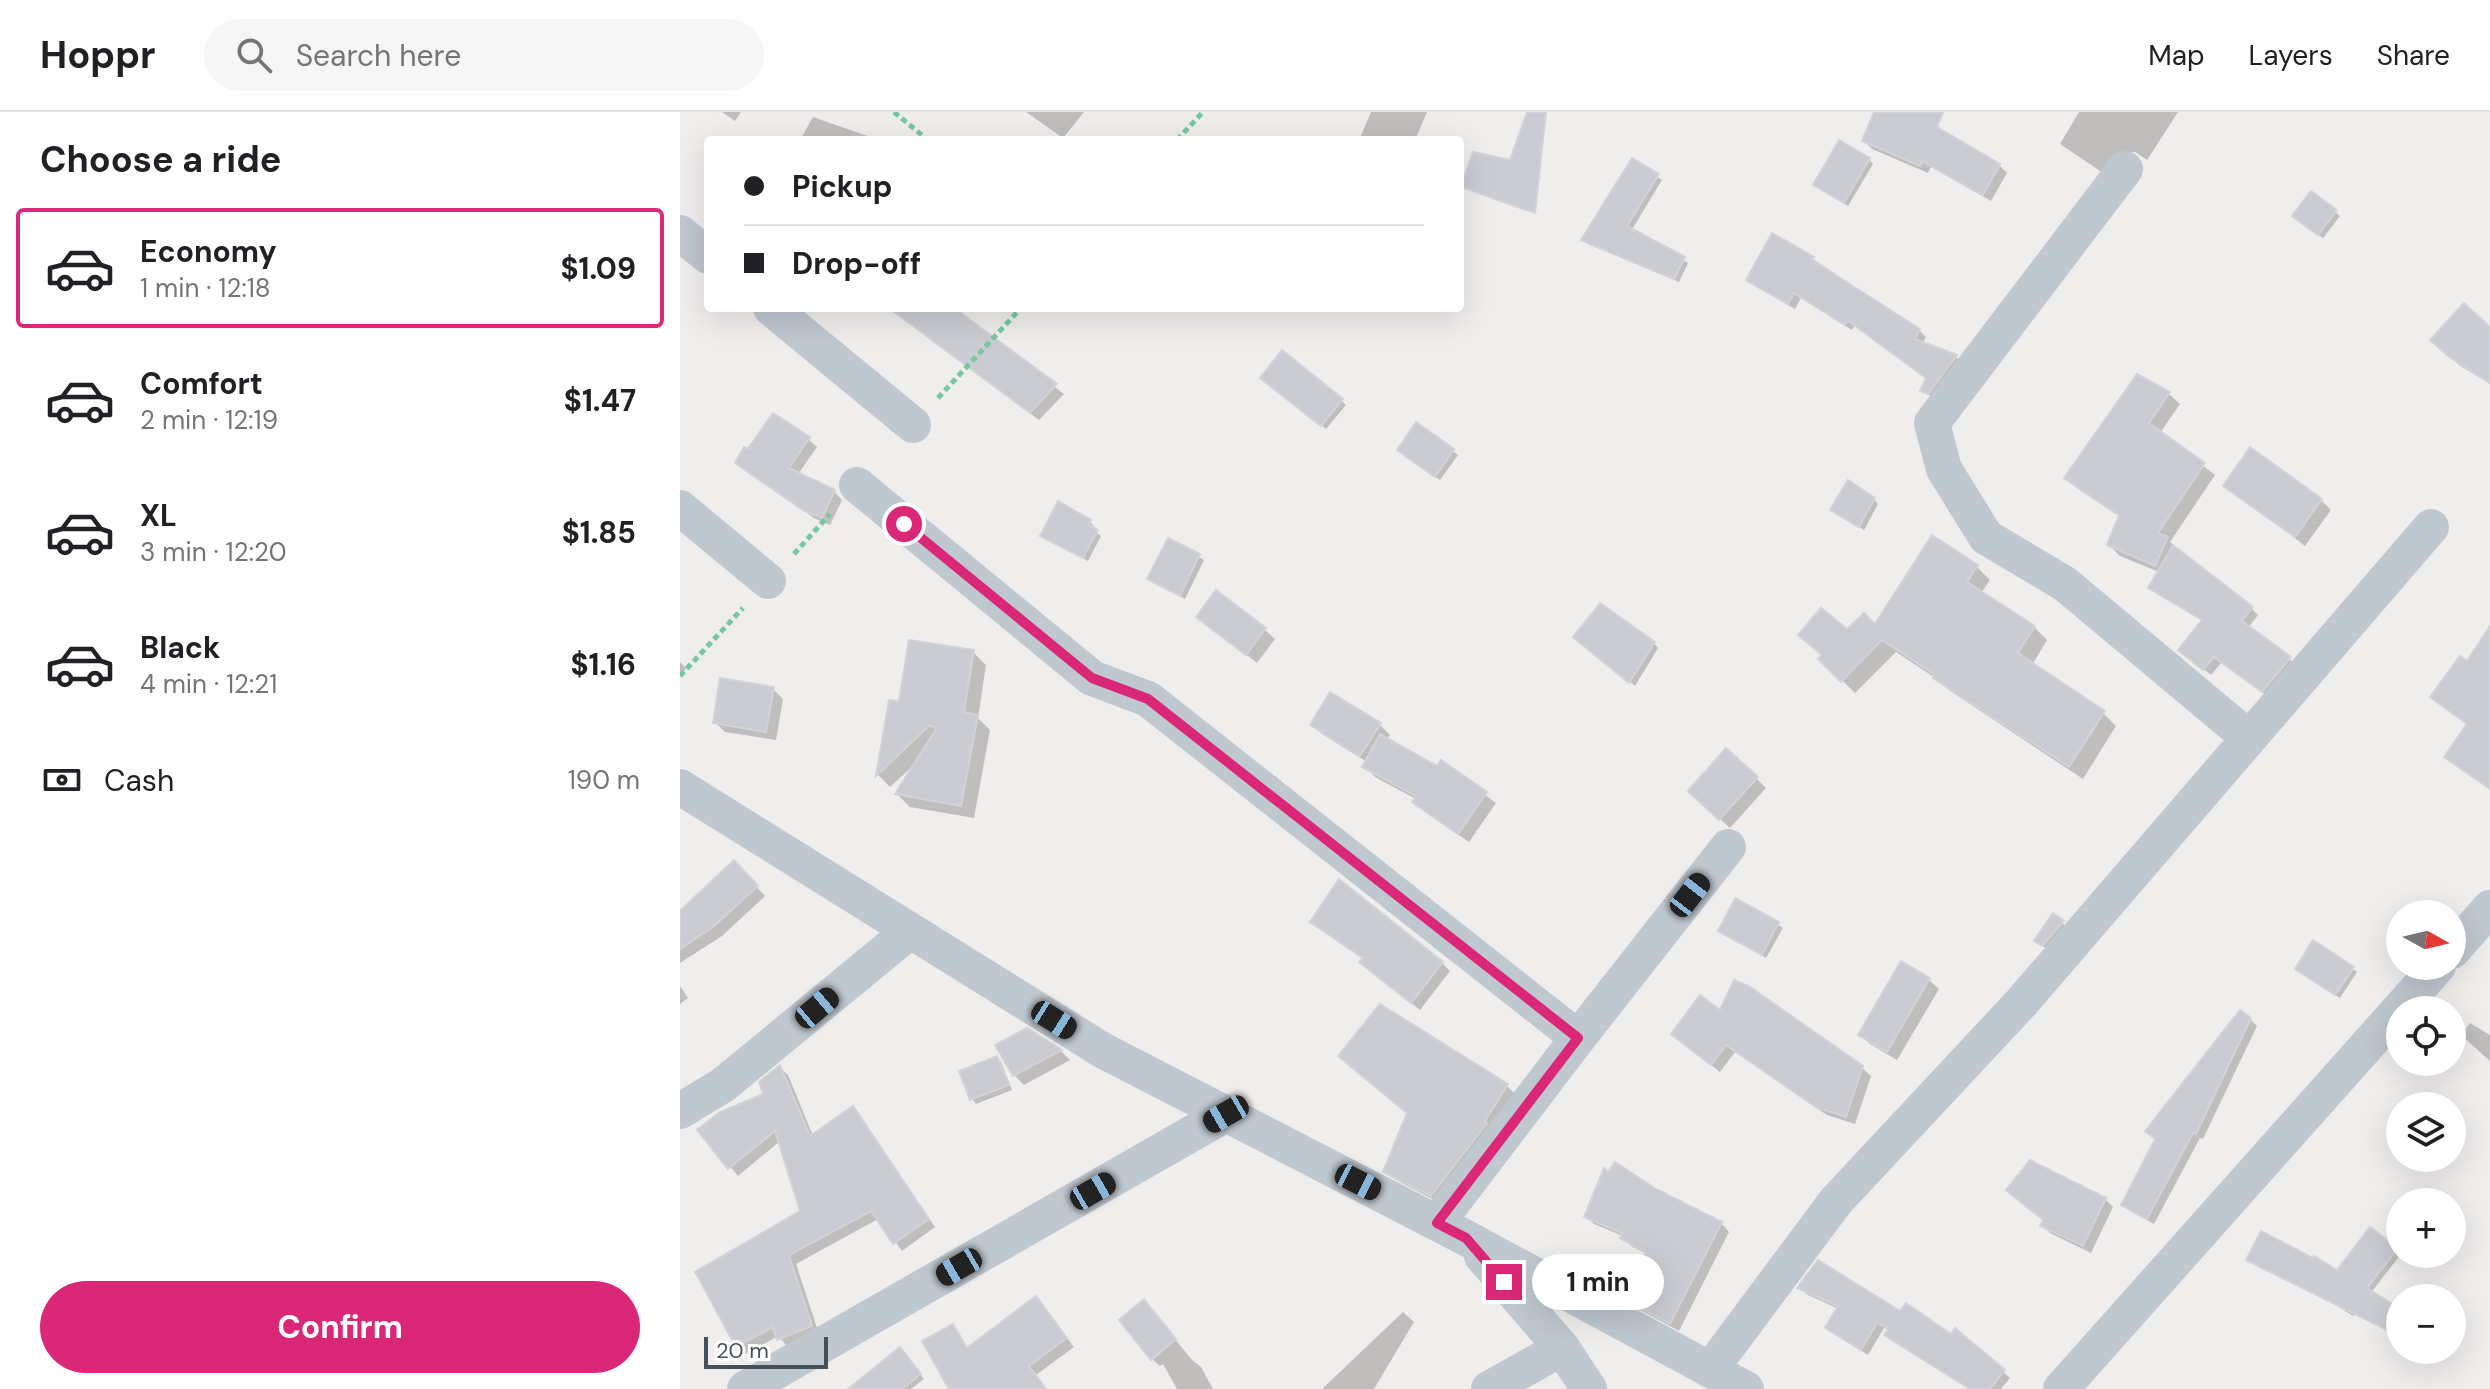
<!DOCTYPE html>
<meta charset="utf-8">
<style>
body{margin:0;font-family:"DM Sans",sans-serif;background:#f6f6f6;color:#202124;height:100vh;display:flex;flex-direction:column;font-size:30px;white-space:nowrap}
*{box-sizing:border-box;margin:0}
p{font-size:26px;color:#757577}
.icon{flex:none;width:44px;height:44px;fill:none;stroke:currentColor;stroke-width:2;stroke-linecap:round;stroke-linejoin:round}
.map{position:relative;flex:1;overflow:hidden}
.panel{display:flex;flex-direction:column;background:#fff;width:680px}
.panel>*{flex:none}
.guide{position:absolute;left:24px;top:24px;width:760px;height:176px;border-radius:8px;box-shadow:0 8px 32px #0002;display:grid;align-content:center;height:176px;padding:0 40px;background:#fff}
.needle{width:52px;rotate:98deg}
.fabs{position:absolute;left:1706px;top:788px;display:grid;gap:16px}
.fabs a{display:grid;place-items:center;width:80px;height:80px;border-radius:50%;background:#fff;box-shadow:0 8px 32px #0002;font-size:40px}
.scale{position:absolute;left:24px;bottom:20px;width:124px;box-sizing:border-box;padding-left:8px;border:4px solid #475059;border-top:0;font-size:22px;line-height:28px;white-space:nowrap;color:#475059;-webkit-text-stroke:6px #fff;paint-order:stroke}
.end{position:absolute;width:36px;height:36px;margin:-18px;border:10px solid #db2777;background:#fff;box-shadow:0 0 0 4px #fff}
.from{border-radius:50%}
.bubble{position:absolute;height:56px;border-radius:28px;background:#fff;box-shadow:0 8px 32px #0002;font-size:26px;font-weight:700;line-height:56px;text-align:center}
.car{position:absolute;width:24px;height:48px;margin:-24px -12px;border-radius:10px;box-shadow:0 0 6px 2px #0007;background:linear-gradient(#222 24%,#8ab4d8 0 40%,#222 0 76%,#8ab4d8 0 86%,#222 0)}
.guide b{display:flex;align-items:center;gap:28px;height:76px;font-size:30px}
.guide b+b{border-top:2px solid #e0e0e0}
.guide i{width:20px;height:20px;background:#202124}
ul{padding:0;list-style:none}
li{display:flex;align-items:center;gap:24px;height:120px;margin:0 16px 12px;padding:0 24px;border:4px solid transparent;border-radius:8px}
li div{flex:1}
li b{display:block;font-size:30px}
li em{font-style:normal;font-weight:700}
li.active{border-color:#db2777}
li>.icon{width:72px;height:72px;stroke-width:1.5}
h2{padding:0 40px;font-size:36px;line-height:96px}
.pay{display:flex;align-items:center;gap:20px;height:88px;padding:0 40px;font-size:30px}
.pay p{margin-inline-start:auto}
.button{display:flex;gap:16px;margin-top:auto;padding:16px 40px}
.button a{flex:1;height:92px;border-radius:48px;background:#db2777;color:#fff;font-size:32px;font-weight:700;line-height:92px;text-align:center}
header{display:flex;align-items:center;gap:48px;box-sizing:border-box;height:112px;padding:0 40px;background:#fff;border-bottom:2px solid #e0e0e0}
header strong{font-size:38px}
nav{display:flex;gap:44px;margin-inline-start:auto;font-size:28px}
.search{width:560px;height:72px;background:#f6f6f6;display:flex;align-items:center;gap:20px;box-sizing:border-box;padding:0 28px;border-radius:44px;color:#757577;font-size:30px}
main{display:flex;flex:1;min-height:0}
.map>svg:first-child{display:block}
.shadow{fill:#0003}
.building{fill:#caccd2;stroke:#d1d3d8;stroke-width:2}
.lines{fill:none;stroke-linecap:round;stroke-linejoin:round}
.path{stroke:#78c7a1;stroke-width:5;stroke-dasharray:6 4;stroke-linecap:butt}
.street{stroke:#bfc7cf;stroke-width:36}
.route{stroke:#db2777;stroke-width:10}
</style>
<header>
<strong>Hoppr</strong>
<div class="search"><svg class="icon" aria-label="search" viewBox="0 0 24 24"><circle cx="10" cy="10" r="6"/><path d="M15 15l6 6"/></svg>Search here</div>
<nav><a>Map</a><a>Layers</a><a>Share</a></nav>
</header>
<main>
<section class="panel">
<h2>Choose a ride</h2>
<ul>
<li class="active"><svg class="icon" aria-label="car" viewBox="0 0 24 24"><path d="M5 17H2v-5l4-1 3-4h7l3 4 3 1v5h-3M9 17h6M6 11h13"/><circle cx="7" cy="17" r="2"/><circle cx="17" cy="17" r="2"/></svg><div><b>Economy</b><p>1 min · 12:18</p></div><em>$1.09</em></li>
<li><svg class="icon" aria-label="car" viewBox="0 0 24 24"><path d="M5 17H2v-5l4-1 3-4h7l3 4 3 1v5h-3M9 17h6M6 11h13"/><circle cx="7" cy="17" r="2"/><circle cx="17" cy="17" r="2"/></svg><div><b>Comfort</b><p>2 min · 12:19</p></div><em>$1.47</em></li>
<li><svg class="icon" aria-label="car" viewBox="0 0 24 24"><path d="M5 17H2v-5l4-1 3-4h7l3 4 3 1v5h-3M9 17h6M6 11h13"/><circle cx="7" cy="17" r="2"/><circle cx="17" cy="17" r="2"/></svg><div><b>XL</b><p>3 min · 12:20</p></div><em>$1.85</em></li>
<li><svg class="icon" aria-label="car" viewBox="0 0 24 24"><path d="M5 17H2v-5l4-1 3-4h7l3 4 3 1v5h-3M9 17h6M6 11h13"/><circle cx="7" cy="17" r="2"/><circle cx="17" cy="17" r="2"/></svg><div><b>Black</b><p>4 min · 12:21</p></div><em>$1.16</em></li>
</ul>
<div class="pay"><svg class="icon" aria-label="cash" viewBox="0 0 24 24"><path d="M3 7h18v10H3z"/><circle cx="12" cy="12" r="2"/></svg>Cash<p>190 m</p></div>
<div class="button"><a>Confirm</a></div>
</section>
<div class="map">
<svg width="1810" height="1277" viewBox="0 0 1810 1277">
<rect width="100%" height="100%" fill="#f0eded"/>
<path class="shadow" d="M42,0H61L55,9Z
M346,0H404L383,26Z
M691,0H747L735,28H679Z
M1197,0H1217L1319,53L1327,61L1311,89L1251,55L1248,61L1192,37L1184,29Z
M1399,0H1498L1467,48L1455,40L1442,41L1423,61L1380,32Z
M133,5L199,28H120Z
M1189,47L1193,52L1168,94L1140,77Z
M952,48L982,68L951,119L1008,151L999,170L908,132L904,127Z
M1631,81L1660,104L1643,126L1619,108Z
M1093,124L1133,147L1239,218L1246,225L1242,232L1276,245L1282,251L1255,287L1242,278L1248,267L1175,213L1172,218L1121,186L1115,197L1075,174L1069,167Z
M209,196H271L384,282L359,308Z
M1810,218V272L1779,253L1753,228Z
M1458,264L1489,282L1500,292L1480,321L1535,363L1490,430L1571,496L1578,503L1568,516L1617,553L1589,585L1541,551L1531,563L1508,545L1524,509L1477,482L1470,476L1479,460L1440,444L1429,433L1440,405L1398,377L1387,366Z
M587,270L662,289L666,293L646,317Z
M736,313L778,343L760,368L724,342Z
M128,327L137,335L118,362L154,379L162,388L150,413L134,406L57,350L69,339Z
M1546,373L1641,388L1651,398L1625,434Z
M1194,387L1198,392L1184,418L1153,398Z
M410,410L414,414L413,418L421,424L408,449L362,423Z
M1253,426L1297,455L1310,468L1301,481L1354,515L1367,528L1352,553L1423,601L1436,614L1403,667L1269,578L1257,567L1216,540L1175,581L1141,547L1168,520L1196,515Z
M489,428L524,448L505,487L470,467Z
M518,505L585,518L595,527L577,551Z
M900,529L974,531L978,536L955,574Z
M293,540L306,553L298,606L310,618L294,706L230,695L217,682L234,653L210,675L198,663L211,590L220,592Z
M0,550L6,556L0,565Z
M93,577L103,587L96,628L45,620L35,610Z
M651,583L700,613L710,623L706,628L757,657L761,650L816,691L789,730L744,699L735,689L736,687L695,665L685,655L687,650L642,622L632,612Z
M1077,667L1086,676L1050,716L1020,689Z
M54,751L85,784L42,824L0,851V802Z
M1056,788L1103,816L1086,846L1040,818Z
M1373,804L1387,815L1367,837L1361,833Z
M632,810L762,851L770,859L740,898L690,858L684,847Z
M1672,856L1677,860L1660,886L1622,861Z
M1249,868L1259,877L1217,948L1190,932L1180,922Z
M0,874L8,886L0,892Z
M1040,901L1182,956L1191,964L1175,1012L1147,1003L1055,940L1040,960L1002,930Z
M1570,907L1577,914L1523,1027L1520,1026L1474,1112L1450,1099L1444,1092Z
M1790,911L1810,923V949L1781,923Z
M347,918L381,939L390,948L344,973L334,963Z
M317,946L321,950L332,978L296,992L292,987L282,960Z
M100,956L108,963L133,1024L173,997L255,1115L222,1139L198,1107L116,1152L139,1222L107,1234L98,1224L66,1242L58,1234L122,1100L100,1029L58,1064L20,1019L85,983Z
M827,974L835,982L760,1091L714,1067L705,1059L729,1002Z
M975,1079L1041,1111L1049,1120L999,1219L953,1194L945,1186L967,1142L951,1134L943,1124L914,1112L906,1104Z
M1425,1087L1433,1095L1411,1141L1370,1121L1363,1113Z
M1716,1138L1721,1142L1673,1204L1645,1186Z
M1120,1176L1221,1202L1272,1225L1276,1219L1330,1266L1321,1277H1289L1213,1229L1207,1223L1210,1218L1204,1216L1188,1243L1147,1215L1159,1197L1126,1182Z
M356,1187L394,1235L356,1263L366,1277H271L273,1215L289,1237Z
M471,1198L512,1248L521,1255L533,1277H497L483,1252L480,1254L472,1247Z
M723,1200L734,1210L694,1277H642Z
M224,1242L244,1267L231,1277H191Z"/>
<path class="building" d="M847,0H866L855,101L781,75L793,40L830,48Z
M1194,0H1263L1257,15L1320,52L1303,83L1242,49L1240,54L1182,29Z
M1159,28L1190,46L1164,91L1133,73Z
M952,46L979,62L947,114L1005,145L994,167L901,128Z
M1631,79L1657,98L1638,123L1612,104Z
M1092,121L1134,145L1132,148L1240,217L1235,227L1277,243L1248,282L1240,279L1246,266L1167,208L1165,213L1114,181L1108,192L1066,168Z
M1784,191L1810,215V271L1768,244L1750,228Z
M209,196H274L377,272L350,301Z
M602,238L663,287L641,314L580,266Z
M1457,262L1490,280L1469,311L1525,351L1478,421L1488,425L1475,454L1427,433L1439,403L1384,366Z
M93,301L130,325L109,356L155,378L142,406L123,398L55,351L64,335L68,337Z
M736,310L774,337L755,365L717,338Z
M1570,335L1642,387L1615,425L1543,374Z
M1168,368L1195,386L1179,415L1150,398Z
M378,389L411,408L409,413L418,418L403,446L360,424Z
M1252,423L1298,453L1287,470L1355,514L1338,541L1425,599L1389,655L1253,566L1255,563L1202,528L1161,570L1138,547L1142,543L1118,523L1141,496L1167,517L1184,501L1195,512Z
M488,426L520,442L500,484L467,467Z
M1493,433L1573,495L1562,509L1611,545L1582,580L1534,545L1523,558L1498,538L1522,508L1468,476Z
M536,478L586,516L566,543L516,505Z
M920,491L975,530L949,571L893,525Z
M1810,514V677L1764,645L1787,612L1750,585L1780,544L1787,549Z
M229,528L294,538L284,600L298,603L281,694L215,682L256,617L250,613L196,664L209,588L219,589Z
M40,566L94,575L86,620L33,611Z
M650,580L701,611L680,644L630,613Z
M700,622L757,654L761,648L807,680L778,722L732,690L736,684L682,655Z
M1046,636L1078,665L1039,708L1008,679Z
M54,748L78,774L33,815L0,837V799Z
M659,767L763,850L731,891L679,850L683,846L630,810Z
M1055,786L1099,810L1082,843L1038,819Z
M1373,801L1384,809L1362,834L1354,829Z
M1633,828L1674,855L1655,883L1615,857Z
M1221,849L1250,866L1207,940L1178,923Z
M1054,868L1070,875L1183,954L1166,1005L1136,995L1046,933L1031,953L991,922L1020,883L1040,898Z
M700,892L828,972L805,1009L807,1011L751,1084L703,1060L727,1001L658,944Z
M1560,898L1571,906L1516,1022L1513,1021L1467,1107L1441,1093L1475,1027L1465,1019Z
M347,916L382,938L333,964L315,933Z
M317,944L329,973L290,988L279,959Z
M100,953L130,1024L173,994L249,1107L213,1132L191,1099L109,1143L132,1214L97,1228L93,1215L56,1235L15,1160L120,1099L95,1019L48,1057L17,1018L40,1000L83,982L79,970Z
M1350,1048L1426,1086L1403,1134L1360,1114L1363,1108L1326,1078Z
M935,1050L976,1077L1042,1110L990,1212L942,1186L966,1140L940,1126L942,1121L904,1105L924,1056L928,1060Z
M1690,1115L1718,1136L1687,1176L1720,1197V1212L1715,1222L1566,1148L1581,1119L1633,1146L1634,1144L1657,1158Z
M1138,1148L1220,1199L1226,1191L1271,1222L1275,1216L1325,1258L1310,1277H1290L1204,1223L1209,1216L1197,1211L1181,1238L1145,1216L1158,1194L1117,1176Z
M356,1184L387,1226L349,1254L366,1277H269L242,1229L273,1212L287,1236Z
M464,1187L496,1227L471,1248L439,1208Z
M220,1235L241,1262L222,1277H168Z"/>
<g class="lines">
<path class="path" d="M214,0L248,28
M497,28L523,0
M258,286L341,196
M114,442L150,402
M0,564L63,496"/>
<path class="street" d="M1445,57L1252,311L1264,357L1306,425L1385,472L1569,626
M0,121L28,144
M91,196L233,313
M177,373L412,566L468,587L898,926
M0,396L88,469
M0,675L422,938L786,1126L1066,1277
M1772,839L1810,796
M0,999L43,973L230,819
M757,1111L898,926L1048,735
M802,1144L882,1236L909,1277
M1030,1258L1156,1089L1341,891L1751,415
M65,1277L546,1002
M809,1277L882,1236
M1381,1277L1758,854"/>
</g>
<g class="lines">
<path class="route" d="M224,412L412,566L468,587L898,926L757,1111L786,1126L824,1170"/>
</g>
</svg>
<div class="fabs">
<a><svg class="needle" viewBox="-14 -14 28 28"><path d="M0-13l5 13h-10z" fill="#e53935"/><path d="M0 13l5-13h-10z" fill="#757577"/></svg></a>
<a><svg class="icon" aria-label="locate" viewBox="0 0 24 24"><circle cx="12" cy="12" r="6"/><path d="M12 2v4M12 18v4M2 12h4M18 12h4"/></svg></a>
<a><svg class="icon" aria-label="layers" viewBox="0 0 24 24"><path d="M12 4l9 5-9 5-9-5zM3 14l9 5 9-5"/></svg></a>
<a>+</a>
<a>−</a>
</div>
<div class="scale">20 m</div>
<i class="end from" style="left:224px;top:412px"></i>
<i class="end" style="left:824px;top:1170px"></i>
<div class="bubble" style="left:852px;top:1142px;width:132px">1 min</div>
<i class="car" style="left:1010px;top:783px;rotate:38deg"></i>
<i class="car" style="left:137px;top:896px;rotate:50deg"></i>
<i class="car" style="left:374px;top:908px;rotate:122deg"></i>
<i class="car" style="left:546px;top:1002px;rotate:240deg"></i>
<i class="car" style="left:678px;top:1070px;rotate:117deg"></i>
<i class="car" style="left:413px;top:1079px;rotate:60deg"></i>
<i class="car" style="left:279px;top:1155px;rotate:240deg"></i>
<div class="guide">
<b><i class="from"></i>Pickup</b>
<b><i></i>Drop-off</b>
</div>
</div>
</main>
